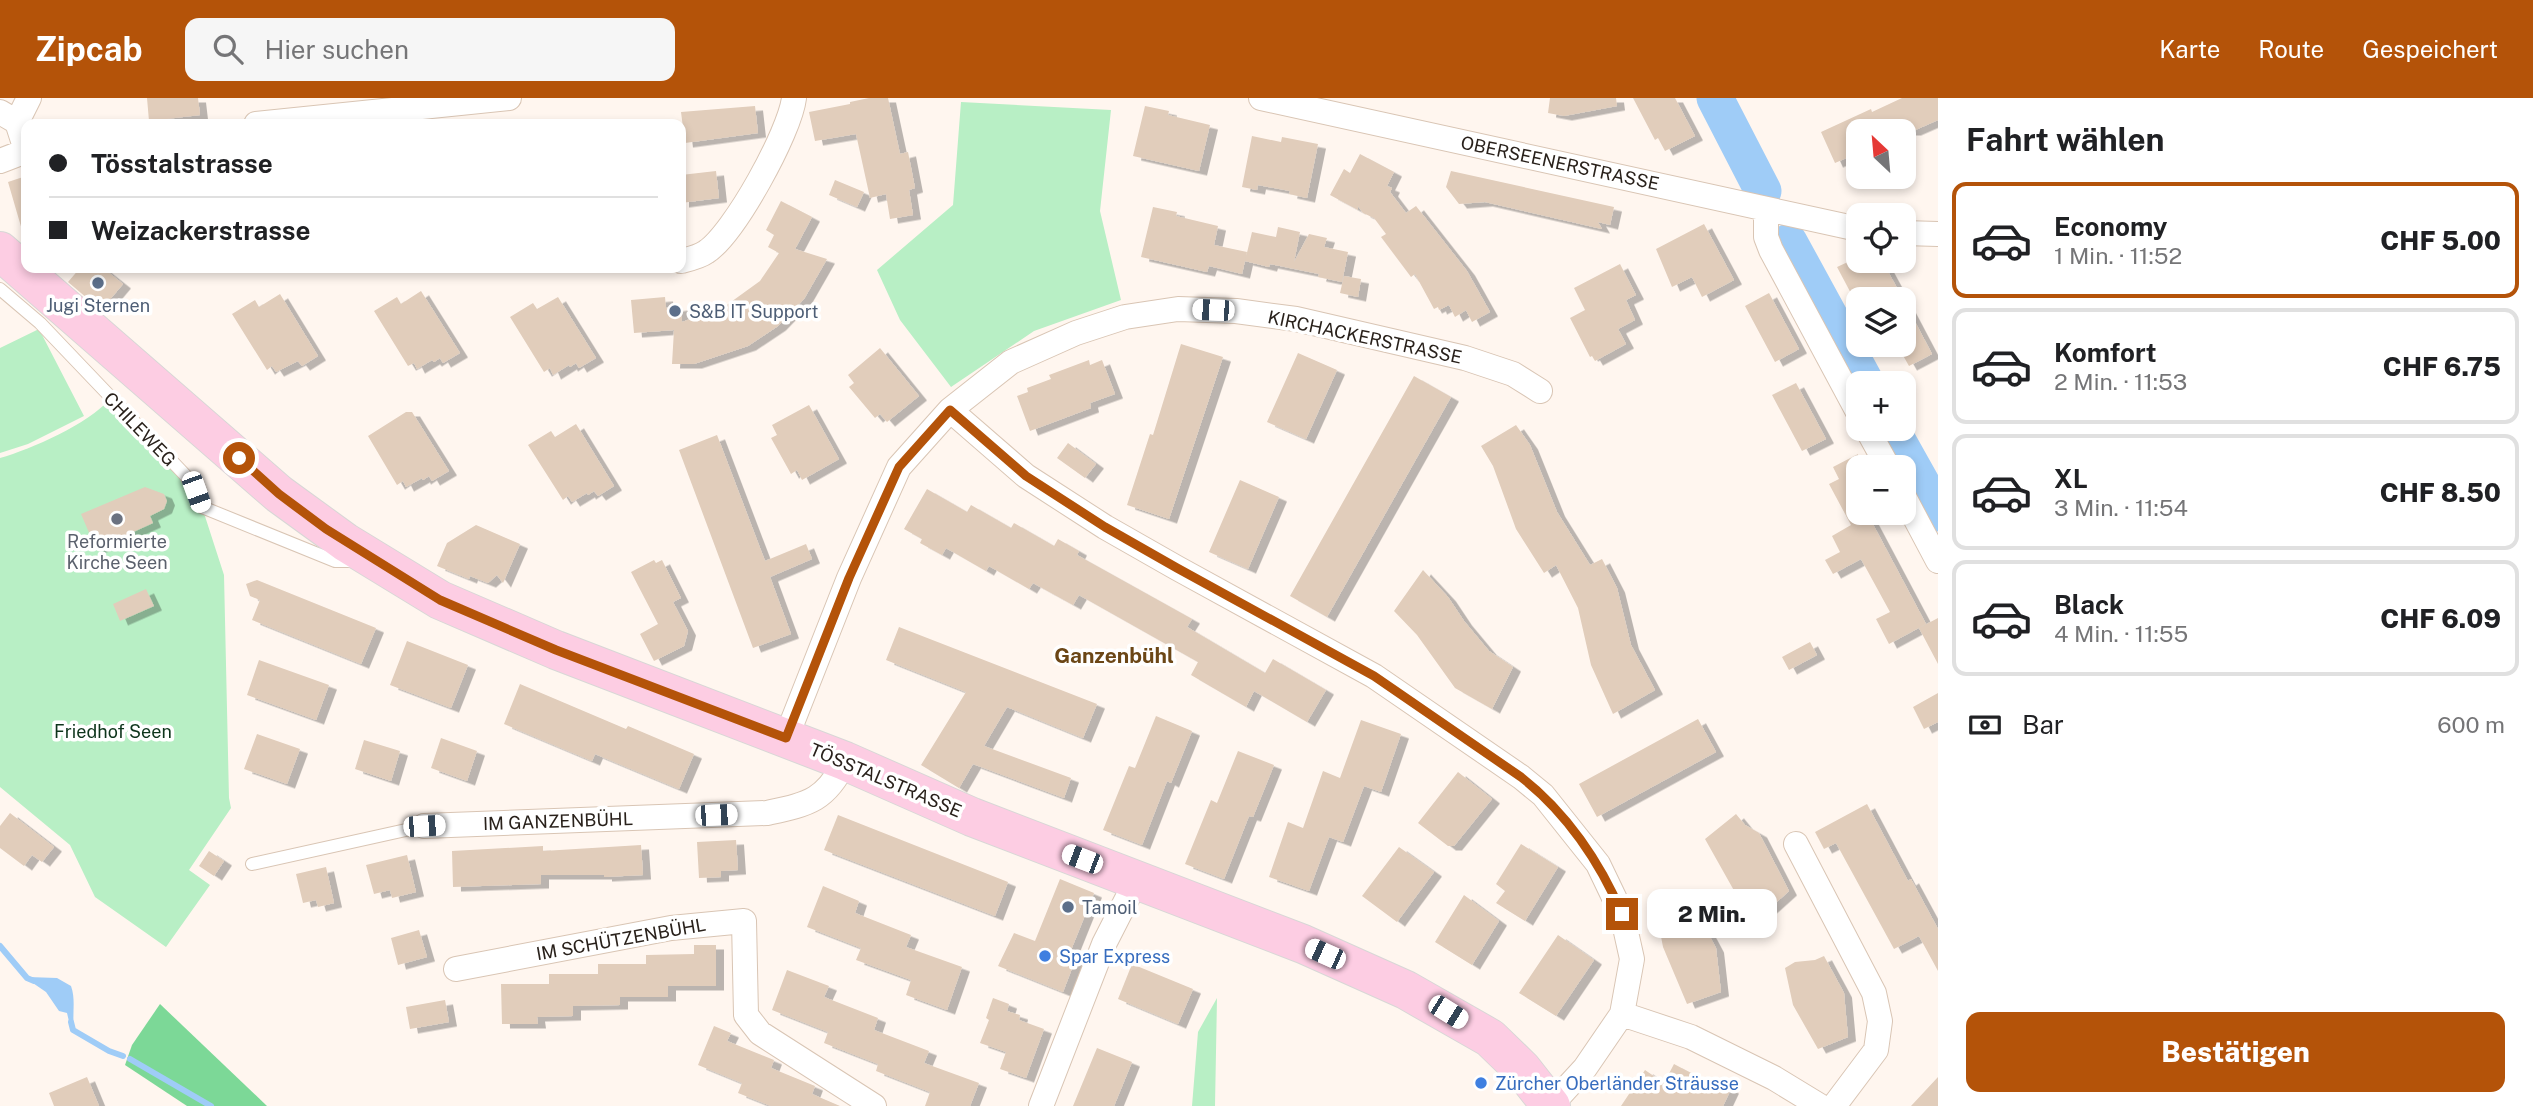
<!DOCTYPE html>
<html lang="de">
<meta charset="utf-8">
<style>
body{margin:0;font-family:"Public Sans",sans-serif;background:#f6f6f6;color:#202124;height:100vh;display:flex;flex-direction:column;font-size:26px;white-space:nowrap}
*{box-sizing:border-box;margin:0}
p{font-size:23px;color:#757577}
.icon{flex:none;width:38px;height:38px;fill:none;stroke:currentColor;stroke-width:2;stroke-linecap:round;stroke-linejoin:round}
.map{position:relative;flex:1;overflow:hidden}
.side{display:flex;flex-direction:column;background:#fff;width:595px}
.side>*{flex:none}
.guide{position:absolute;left:21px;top:21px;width:665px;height:154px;border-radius:14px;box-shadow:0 4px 10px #0003;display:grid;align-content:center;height:154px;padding:0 28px;background:#fff}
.needle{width:46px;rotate:334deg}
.buttons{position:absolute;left:1846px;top:21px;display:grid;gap:14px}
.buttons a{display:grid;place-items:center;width:70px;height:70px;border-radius:14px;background:#fff;box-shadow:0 4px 10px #0003;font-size:35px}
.end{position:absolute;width:32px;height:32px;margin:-16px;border:9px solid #b45309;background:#fff;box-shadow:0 0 0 4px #fff}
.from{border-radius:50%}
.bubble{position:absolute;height:49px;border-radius:14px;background:#fff;box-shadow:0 4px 10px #0003;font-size:23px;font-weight:800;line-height:49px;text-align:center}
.car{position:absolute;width:21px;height:42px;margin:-21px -10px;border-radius:9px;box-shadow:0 0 5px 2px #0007;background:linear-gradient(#fff 24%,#345 0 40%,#fff 0 76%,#345 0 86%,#fff 0)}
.guide b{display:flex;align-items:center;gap:24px;height:66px;font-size:26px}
.guide b+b{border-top:2px solid #e0e0e0}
.guide i{width:18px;height:18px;background:#202124}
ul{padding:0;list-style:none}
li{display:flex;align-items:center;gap:21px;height:116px;margin:0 14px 10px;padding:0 14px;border:4px solid #e0e0e0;border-radius:14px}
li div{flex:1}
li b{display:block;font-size:26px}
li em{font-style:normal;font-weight:800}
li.on{border-color:#b45309}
li>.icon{width:63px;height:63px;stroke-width:1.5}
h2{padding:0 28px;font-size:32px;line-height:84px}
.pay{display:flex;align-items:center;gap:18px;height:77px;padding:0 28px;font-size:26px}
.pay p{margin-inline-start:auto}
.primary-button{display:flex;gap:14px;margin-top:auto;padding:14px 28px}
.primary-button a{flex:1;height:80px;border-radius:14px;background:#b45309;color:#fff;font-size:28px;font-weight:800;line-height:80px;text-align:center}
header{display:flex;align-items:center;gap:42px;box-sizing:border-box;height:98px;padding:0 35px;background:#b45309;color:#fff}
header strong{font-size:33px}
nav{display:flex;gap:38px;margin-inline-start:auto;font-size:24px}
.search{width:490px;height:63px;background:#f6f6f6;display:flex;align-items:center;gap:18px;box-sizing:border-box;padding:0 24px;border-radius:14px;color:#757577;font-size:26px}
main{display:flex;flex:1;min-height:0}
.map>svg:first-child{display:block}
.green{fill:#b8efc5}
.forest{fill:#7cd897}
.water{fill:#9fccf7}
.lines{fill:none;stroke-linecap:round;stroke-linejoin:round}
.stream{stroke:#9fccf7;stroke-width:6}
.river{stroke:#9fccf7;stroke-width:37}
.building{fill:#e1cdbb;filter:url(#shadow)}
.service-casing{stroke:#d9c5b4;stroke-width:14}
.minor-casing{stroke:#d9c5b4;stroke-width:26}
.primary-casing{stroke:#d8d7d6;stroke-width:40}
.service{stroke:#fff;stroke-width:12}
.minor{stroke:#fff;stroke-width:24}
.primary{stroke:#fdcde3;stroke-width:38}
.route{stroke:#b45309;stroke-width:9}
.service-dot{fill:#5c6f8a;stroke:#fff;stroke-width:2.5}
.worship-dot{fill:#6b7280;stroke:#fff;stroke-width:2.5}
.shop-dot{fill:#3f7fe0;stroke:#fff;stroke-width:2.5}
.labels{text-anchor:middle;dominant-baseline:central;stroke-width:7;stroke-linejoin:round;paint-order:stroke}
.street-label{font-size:18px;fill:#29211b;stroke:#fff}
.service-label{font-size:18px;fill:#4e5e75;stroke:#fff;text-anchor:start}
.worship-label{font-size:18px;fill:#5b616d;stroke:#fff}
.park-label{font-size:18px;fill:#0e351c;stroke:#fff}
.shop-label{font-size:18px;fill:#366cbe;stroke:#fff;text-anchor:start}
.quarter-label{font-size:21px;font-weight:bold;fill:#6b4616;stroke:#fff}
</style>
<header>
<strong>Zipcab</strong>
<div class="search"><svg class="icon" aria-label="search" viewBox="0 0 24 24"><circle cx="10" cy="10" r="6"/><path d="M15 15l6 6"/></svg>Hier suchen</div>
<nav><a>Karte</a><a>Route</a><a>Gespeichert</a></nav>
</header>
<main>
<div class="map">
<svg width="1938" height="1008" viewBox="0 0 1938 1008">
<defs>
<filter id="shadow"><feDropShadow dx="8" dy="4.5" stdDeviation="0" flood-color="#0004"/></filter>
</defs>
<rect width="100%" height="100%" fill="#fff6ef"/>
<path class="green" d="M961,4L1111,12L1100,113L1121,202L1034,233L951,289L900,222L877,172L953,107Z
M39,231L84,318L28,346L0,355V250Z
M110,301L186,378L202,409L224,477L229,700L231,710L189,772L210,787L166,849L95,799L70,747L0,689V360C32,351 88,326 110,301Z
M1217,900L1215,1008H1192L1198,934Z"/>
<path class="forest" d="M160,906L267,1008H187L125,967L132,947Z"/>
<path class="water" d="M28,879L57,880L71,888C76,902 72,915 74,930L71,932L67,915L59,913L46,894L27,881Z"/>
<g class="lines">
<path class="stream" d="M0,848L27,880L34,883
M71,924L73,932L109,953L123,958
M130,961L211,1008"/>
<path class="river" d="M1715,0L1763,93
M1789,144L1866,285
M1891,331L1938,415"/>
</g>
<path class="building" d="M147,0H198L200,17L149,23Z
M869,0H888L900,56L908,54L915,90L909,92L913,117L890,121L886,96L870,100L856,36L815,43L809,14L850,6V4Z
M1550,0H1616L1617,8L1564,18L1548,15Z
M1633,0H1675L1695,38L1665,53L1658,40L1655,42Z
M1902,0H1938V22L1913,33H1858V55L1835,65L1821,34L1871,11L1872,14Z
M755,8L758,35L685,45L681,14Z
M1145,8L1169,13L1168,17L1210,27L1199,73L1133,58Z
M1252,38L1281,44L1282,39L1318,46L1307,100L1289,96L1290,93L1258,87L1257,92L1242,89Z
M1360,56L1394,74L1387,88L1392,90L1390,94L1406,115L1416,108L1467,173L1490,214L1472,224L1466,212L1455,219L1449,207L1439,212L1438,209L1434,211L1415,176L1411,179L1381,139L1386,136L1374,120L1363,115L1358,108V112L1330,97L1344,71L1350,75Z
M716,73L719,100L681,105V77Z
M1451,73L1614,109L1610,127L1598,124L1602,131L1485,104L1459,106L1446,89Z
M26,78V132H22L8,84Z
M835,82L864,94L857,109L829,97Z
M781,103L812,119L795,151L827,161L804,201L778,228L748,248L694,266H672L674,232L634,235L631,202L665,199L666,210L681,208L682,224L724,209L760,183L779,155L768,149L774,137L766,132Z
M1153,109L1177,114L1176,118L1218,128L1214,147L1247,154L1242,176L1209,168L1207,174L1141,159Z
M1704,126L1734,182L1702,199L1692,179L1672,189L1656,151Z
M1278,129L1300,134L1294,164L1309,136L1327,140L1324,149L1348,154L1342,184L1318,179L1319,176L1270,166L1269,169L1245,163L1252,134L1276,139Z
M1850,163H1878L1882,170L1885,168L1903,201H1854L1837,169Z
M1620,166L1636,197L1626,202L1635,222L1618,231L1626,246L1595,263L1592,258L1590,259L1570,220L1585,212L1574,190Z
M80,170H103L123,186L101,212L68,184Z
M1344,178L1361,181L1358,199L1340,195Z
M421,193L460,255L443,265L440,260L434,264L432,262L417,271L414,265L408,268L374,213L397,199L401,206Z
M1769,195L1799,251L1775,264L1745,208Z
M280,196L318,258L302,268L298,263L276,274L272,268L267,272L232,216L255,202L259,209Z
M558,199L596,260L579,270L576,265L570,269L569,267L553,277L550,270L544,274L510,219L533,205L537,211Z
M1904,203L1932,256L1909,268L1897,247H1904Z
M1181,246L1223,259L1169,421L1127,407L1150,336L1153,337Z
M880,250L919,298L887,324L880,316L875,320L849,289L854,285L848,277Z
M1298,255L1337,272L1306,341L1267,324Z
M1089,262L1090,267L1102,262L1115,296L1090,305L1091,310L1030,333L1017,298L1028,294L1027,290L1051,281L1049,277Z
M1414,278L1451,299L1327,519L1290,498Z
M1796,285L1826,341L1802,353L1772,297Z
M809,307L839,361L802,382L797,372L791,376L771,340L777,337L772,327Z
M406,314H412L449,373L432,383L429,378L423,382L422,380L406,389L403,383L397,387L368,338Z
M576,326L614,388L598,398L594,393L588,397L587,395L572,404L568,398L563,402L528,347L551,333L555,339Z
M1516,327L1530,347L1557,414L1590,467L1602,461L1617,490L1631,547L1655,592L1613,616L1591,567L1578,510L1556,467L1544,475L1516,431L1493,368L1481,348Z
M717,337L765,463L806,446L812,461L770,479L791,536L753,550L679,352Z
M1068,345L1096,366L1085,380L1057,360Z
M1858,356V415H1867L1926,526L1889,546L1876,521L1890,514L1861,461L1833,476L1825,462L1840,454L1832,438L1851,427L1829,386L1839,381L1833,369Z
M1240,382L1279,399L1248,471L1209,454Z
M145,389L164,396L167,403L164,411L150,418L153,425L96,451L81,416Z
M927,391L967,414L971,407L1011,430L1014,425L1054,448L1058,441L1079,453L1077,457L1192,521L1187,529L1265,575L1273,561L1326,592L1307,624L1254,593L1246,609L1191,577L1198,564L1079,497L1073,507L1033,485L1029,491L989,468L986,473L946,450L942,457L920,445L922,441L904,431Z
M476,427L520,446L503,485L497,477L488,485L470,478L469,481L437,468L447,445Z
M654,462L656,465L662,462L681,500L673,504L688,533L684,548L654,563L640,536L658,526L631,474Z
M1423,472L1448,499L1464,523L1489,553L1513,569L1492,611L1455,590L1417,537L1394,513Z
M257,482L376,530L361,566L252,522L260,502L250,498L246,486Z
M146,491L154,508L120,523L113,506Z
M1938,520V566L1919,530Z
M899,529L1097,606L1083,640L1007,609L984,648L1071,680L1064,700L973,666L959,690L921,667L966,594L886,562Z
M407,543L468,567L451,610L390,587Z
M1810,544L1817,557L1789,572L1782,559Z
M259,562L329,587L316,622L247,597Z
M520,586L626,631L628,628L694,656L679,691L595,656L592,663L504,626Z
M1938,595V624L1924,631L1913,609Z
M1156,618L1192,633L1171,685L1167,683L1142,747L1103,732L1129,668L1135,670Z
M1698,621L1716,654L1597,719L1579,686Z
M1361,622L1401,636L1381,694L1364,688L1343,744L1329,739L1309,793L1269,779L1288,724L1303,730L1323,673L1340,680Z
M257,636L300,651L287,686L244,671Z
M441,640L477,653L467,683L431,670Z
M364,642L400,653L391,683L355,671Z
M1238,653L1274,667L1253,719L1249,718L1224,781L1185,766L1211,702L1217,705Z
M1458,674L1492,701L1454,748H1448L1418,725Z
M1867,706L1908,783L1911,781L1938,831V873L1919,838L1894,851L1836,745L1824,751L1815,734Z
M10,715L54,749L42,764L32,757L24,768L0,750V728Z
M1736,716L1745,727L1759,735L1789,793L1760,819L1741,805L1705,741Z
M838,717L1008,784L995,818L824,752Z
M736,742L738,772L721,773V779L699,780L697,744Z
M1521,746L1558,769L1525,823L1496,805L1505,793L1496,786Z
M641,747L643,777L604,779V777H541V786L453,789L452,753L543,748V753Z
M1399,749L1434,774L1397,824L1362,798Z
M209,753L224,763L214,778L199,768Z
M407,757L416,794L392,800L390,792L374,796L366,767Z
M326,769L334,805L318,809L316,802L303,805L296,776Z
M1060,781L1094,795L1069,857L1076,860L1063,894L998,868L1014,835L1035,843Z
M823,788L859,803L855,815L911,837L906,849L962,869L947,912L906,897L911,882L856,862L861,850L807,829Z
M1464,797L1499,823L1472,867L1435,844Z
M1699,814L1701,822L1716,850L1721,894L1687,906L1663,849L1658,823L1668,818Z
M419,832L427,859L398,867L391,840Z
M1558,837L1594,862L1556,918L1519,895Z
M694,847H716V888H668V899H620V907L573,908V918L537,919L538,926H502L501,886H549V876H598V866H646V857L694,856Z
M1824,858L1844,895L1848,939L1818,951L1793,907L1785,870L1795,864L1815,862Z
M1132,866L1193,891L1178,926L1118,901Z
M787,872L829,888L824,899L878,920L874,932L929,953L924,965L979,985L970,1008H925L930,994L876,973L878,966L824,945L828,934L772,912Z
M993,900L1009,906L1007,913L1020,917L1019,922L1044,931L1026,980L1000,971L1006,954L980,945L989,922L986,920Z
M445,902L449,924L410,931L406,909Z
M714,928L731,935L727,943L774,962L771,970L815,988L812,996L840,1008H771L738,995L742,985L698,967Z
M1097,950L1132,964L1114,1008H1073Z
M1674,966L1708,984L1710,980L1731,991L1723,1008H1621L1645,972L1664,985Z
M87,979L99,1008H54L49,995Z
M1938,979V1008H1911Z"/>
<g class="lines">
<g class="service-casing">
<path id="service" d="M0,191L40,225L186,378L196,394L202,409L335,463H355
M252,766L424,728"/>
</g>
<g class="minor-casing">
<path id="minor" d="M1261,0L1858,131
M0,14L17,24L26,52
M17,24L29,0
M256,26L509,0
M0,63L26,53
M1766,111V139L1771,152L1858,314
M1904,135L1938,136
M681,163C689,161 699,159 706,154C734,136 790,34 794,0
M950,312L1026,378L1105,429L1177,470L1374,578L1521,679L1543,697L1598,766L1622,816L1632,861L1622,916L1585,970L1551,1007
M1867,331L1888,369
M1904,399L1938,463
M786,640L849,480L899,369L950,312L1011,264L1076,235L1125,219L1178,211L1236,213L1296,221L1465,260L1513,276L1540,293
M424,728L767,715C808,706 826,703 845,663
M1796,746L1874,895L1880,923L1876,952L1834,1008
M456,871L671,830L744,823L746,917L760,935L874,1008
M1622,916L1691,939L1774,980L1820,1008
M1041,1008L1104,846L1129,797V780"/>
</g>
<g class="primary-casing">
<path id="primary" d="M0,153L279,396L345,444L440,502L556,552L845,663L972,719L1303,846L1406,892L1490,940L1522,971L1551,1008"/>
</g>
<use href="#service" class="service"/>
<use href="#minor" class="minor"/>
<use href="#primary" class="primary"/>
</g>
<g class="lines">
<path class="route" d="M239,360L279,396L326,431L440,502L556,552L786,640L849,480L899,369L950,312L1026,378L1105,429L1177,470L1374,578L1521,679C1566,714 1600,764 1622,816"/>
</g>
<g class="service-dot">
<circle cx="98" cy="185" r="7"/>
<circle cx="675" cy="213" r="7"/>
<circle cx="1068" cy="809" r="7"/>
</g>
<circle class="worship-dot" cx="117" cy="421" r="7"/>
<g class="shop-dot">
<circle cx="1045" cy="858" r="7"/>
<circle cx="1481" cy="985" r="7"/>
</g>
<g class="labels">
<g class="street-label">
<text transform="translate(1560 65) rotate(12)">OBERSEENERSTRASSE</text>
<text transform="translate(1365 239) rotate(12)">KIRCHACKERSTRASSE</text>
<text transform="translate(140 331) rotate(46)">CHILEWEG</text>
<text transform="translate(886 682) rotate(23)">TÖSSTALSTRASSE</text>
<text transform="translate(558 723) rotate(-2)">IM GANZENBÜHL</text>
<text transform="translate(621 841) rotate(-10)">IM SCHÜTZENBÜHL</text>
</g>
<g class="service-label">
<text x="98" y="207" text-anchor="middle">Jugi Sternen</text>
<text x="689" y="213">S&amp;B IT Support</text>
<text x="1082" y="809">Tamoil</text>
</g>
<g class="worship-label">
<text x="117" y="443">Reformierte<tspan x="117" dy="21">Kirche Seen</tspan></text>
</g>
<g class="park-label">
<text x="113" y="633">Friedhof Seen</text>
</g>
<g class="shop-label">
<text x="1059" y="858">Spar Express</text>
<text x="1495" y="985">Zürcher Oberländer Sträusse</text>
</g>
<g class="quarter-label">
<text x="1114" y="557">Ganzenbühl</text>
</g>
</g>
</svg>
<div class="buttons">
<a><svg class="needle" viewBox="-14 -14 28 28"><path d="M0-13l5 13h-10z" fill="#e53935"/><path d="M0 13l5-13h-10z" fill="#757577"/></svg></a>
<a><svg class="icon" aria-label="locate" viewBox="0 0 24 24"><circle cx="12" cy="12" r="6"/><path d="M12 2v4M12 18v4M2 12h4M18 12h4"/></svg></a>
<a><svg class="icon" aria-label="layers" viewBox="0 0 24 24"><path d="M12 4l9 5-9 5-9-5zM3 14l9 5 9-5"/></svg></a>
<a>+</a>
<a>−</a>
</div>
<i class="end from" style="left:239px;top:360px"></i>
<i class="end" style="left:1622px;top:816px"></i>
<div class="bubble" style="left:1647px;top:791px;width:130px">2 Min.</div>
<i class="car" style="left:1213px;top:212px;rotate:272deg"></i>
<i class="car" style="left:196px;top:394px;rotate:160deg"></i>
<i class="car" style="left:716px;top:717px;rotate:88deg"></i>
<i class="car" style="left:424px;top:728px;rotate:87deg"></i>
<i class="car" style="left:1082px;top:761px;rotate:291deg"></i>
<i class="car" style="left:1325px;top:856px;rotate:294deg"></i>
<i class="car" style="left:1448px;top:914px;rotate:122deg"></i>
<div class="guide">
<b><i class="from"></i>Tösstalstrasse</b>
<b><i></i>Weizackerstrasse</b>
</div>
</div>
<section class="side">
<h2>Fahrt wählen</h2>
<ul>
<li class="on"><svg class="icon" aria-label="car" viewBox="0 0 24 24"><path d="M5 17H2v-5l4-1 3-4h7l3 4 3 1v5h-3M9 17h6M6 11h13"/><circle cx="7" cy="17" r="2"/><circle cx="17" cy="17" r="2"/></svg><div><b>Economy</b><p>1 Min. · 11:52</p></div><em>CHF 5.00</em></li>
<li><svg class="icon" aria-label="car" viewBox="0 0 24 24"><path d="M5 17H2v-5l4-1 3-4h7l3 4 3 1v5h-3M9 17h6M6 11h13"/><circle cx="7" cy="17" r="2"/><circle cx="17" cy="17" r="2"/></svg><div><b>Komfort</b><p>2 Min. · 11:53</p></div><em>CHF 6.75</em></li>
<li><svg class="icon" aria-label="car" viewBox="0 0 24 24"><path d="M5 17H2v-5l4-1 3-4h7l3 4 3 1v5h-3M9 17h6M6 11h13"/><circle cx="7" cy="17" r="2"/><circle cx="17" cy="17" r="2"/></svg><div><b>XL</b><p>3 Min. · 11:54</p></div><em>CHF 8.50</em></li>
<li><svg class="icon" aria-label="car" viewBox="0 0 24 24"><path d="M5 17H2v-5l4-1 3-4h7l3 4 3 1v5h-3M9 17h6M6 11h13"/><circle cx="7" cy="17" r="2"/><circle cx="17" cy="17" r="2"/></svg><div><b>Black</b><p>4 Min. · 11:55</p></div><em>CHF 6.09</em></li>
</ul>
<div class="pay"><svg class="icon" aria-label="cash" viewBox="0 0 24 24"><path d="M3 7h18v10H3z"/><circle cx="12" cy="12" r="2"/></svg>Bar<p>600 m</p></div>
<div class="primary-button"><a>Bestätigen</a></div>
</section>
</main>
